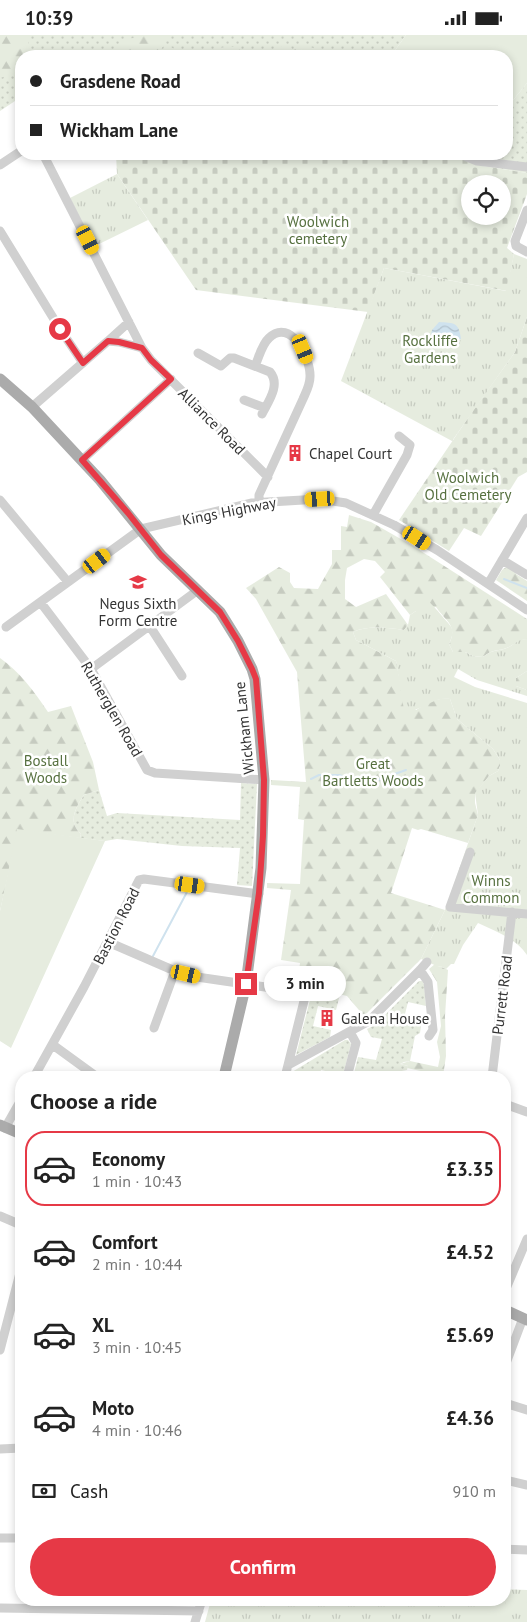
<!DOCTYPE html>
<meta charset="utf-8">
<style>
body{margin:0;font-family:"PT Sans",sans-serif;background:#f6f6f6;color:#222;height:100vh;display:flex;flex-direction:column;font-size:19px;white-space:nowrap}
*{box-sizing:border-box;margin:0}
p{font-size:16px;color:#767676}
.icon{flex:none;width:28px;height:28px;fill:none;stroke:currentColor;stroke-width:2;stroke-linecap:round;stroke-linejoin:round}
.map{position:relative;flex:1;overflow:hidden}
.side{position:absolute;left:15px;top:1036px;width:496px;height:535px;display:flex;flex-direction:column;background:#fff;border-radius:20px;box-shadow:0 2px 8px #0003}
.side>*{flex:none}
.banner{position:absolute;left:15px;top:15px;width:498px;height:110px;border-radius:20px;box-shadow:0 2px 8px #0003;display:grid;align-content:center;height:110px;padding:0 15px;background:#fff}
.fabs{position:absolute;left:461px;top:140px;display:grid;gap:10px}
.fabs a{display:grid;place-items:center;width:50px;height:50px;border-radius:50%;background:#fff;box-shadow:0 2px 8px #0003;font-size:25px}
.end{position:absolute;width:22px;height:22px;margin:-11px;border:6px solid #e63946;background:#fff;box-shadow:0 0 0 2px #fff}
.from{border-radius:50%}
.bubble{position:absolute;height:35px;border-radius:18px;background:#fff;box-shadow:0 2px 8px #0003;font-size:16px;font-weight:800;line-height:35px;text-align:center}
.car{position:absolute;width:15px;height:30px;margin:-15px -8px;border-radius:6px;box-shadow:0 0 4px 1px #0007;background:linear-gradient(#f5c518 24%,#345 0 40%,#f5c518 0 76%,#345 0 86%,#f5c518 0)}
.banner b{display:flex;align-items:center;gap:18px;height:48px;font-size:19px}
.banner b+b{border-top:1px solid #e0e0e0}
.banner i{width:12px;height:12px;background:#222}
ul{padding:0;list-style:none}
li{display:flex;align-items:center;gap:15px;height:75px;margin:0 10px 8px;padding:0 5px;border:2px solid transparent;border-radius:20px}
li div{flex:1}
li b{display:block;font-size:19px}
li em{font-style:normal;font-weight:800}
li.selected{border-color:#e63946}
li>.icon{width:45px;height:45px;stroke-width:1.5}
h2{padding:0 15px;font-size:22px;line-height:60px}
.pay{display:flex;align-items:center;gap:12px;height:55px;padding:0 15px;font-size:19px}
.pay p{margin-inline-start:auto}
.action{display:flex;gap:10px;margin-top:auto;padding:10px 15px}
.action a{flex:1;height:58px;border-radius:30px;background:#e63946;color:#fff;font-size:20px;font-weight:800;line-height:58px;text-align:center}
.status{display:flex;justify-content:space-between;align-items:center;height:35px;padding:0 25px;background:#fff;direction:ltr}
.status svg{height:14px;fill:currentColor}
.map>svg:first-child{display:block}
.grass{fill:url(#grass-dots)}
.forest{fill:url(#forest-firs)}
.cemetery{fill:url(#cemetery-stones);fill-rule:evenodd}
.park{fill:url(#park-tufts)}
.garden{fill:#e6ecdf}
.water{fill:url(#water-waves)}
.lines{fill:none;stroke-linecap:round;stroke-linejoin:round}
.stream{stroke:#cfe2ee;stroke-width:2}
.minor{stroke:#d0d0d0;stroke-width:9}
.major{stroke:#ababab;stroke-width:11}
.route{stroke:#e63946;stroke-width:6}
.labels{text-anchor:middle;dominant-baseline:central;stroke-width:5;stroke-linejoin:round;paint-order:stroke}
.park-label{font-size:15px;fill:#56703f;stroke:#fff}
.street-label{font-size:15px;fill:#333;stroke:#fff}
.poi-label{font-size:15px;fill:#333;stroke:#fff;text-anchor:start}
</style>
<div class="status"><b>10:39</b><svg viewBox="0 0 49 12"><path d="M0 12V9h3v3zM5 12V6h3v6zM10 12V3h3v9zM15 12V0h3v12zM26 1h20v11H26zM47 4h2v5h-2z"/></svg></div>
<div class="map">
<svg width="527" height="1587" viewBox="0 0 527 1587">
<defs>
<pattern id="grass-dots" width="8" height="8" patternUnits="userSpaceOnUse" patternTransform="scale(1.25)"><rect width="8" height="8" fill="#e6ecdf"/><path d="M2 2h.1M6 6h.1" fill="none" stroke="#c6cbc0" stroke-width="1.8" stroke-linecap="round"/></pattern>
<pattern id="forest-firs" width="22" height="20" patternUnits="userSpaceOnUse" patternTransform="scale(1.25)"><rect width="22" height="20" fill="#e6ecdf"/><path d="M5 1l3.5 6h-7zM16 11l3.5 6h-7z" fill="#c6cbc0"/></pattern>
<pattern id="cemetery-stones" width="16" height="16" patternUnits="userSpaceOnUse" patternTransform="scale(1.25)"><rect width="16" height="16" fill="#e6ecdf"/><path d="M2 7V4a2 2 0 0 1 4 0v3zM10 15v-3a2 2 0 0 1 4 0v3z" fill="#c6cbc0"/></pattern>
<pattern id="park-tufts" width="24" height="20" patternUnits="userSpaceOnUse" patternTransform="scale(1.25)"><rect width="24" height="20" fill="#e6ecdf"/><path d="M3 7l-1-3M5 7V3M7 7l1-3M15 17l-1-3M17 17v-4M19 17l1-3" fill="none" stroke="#c6cbc0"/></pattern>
<pattern id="water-waves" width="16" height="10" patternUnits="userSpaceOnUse" patternTransform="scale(1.25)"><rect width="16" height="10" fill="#cfe2ee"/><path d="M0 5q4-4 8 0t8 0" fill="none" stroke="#b2c2cd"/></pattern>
</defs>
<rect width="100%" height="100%" fill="#fff"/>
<path class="grass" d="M0,0H406L391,21H321L299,14L293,21H21V62L0,76Z
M527,48V138L483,131L467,126L473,119H506V74Z
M241,748L257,749L252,851L237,850L240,813L182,811L117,804L105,806L80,803L81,799C67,787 76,772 84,760L99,755L107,781L117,778L240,785Z
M419,946H422L424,949L426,971L408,967L403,987L421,991L420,998L415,1001L410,1026L404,1027L400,1029L408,1031L407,1035L380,1040V1042H353L358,1022L376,1025L382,1004L371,1002L367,994L375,990Z
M313,953L340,959L336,975L318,971L313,991L331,995L330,1002L296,1020Z
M345,1005H348L351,1009L343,1040L321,1035L319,1042H291L292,1037Z"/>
<path class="forest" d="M0,0H31L24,21H21C21,32 10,40 0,43Z
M141,0H164L165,9L161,14L165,18L167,13L171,12L177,16L175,20L172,21H115L122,7Z
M283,10L290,11L293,15C294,14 299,11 300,11C307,9 322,16 327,21H315L313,17C309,19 305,17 302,14L299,17L295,18L293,21H284V18L280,17L281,12Z
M225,12H238L245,21H197L215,14Z
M349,480L371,487L413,511L527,584V604C519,605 516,608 509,612C498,617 494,613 483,622L473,621L465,617H453L449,609C458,590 446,587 436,572L416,576L410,580L380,542L385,537L375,526L364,524L347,533L345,545V564L356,572L386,559L408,590L404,595C387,593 369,590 353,597L356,605L396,626L401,652L416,675C427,668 438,662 450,664L457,684L493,714L500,725V731L498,736L489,741L475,759V768L478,780L468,808L421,794L418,795L412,793L391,858L445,875L421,924L364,981L347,961L297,949L300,928L281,925L291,855L267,853V848L300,849L304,785L298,784L300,752L271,750V745L306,747L297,637L256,564L246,553L279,532L290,538V547L294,553L318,554L332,529V515H341V491L347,492Z
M506,532L515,535L516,539L527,546V566L496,545L502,535Z
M0,623C20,637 34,656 48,677L71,671L93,727L99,755L84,760C76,772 67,787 81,799L80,803L18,795L0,876Z
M527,636V655L516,651V643Z
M435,929L439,932L440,931L448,935L445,981L446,1021L443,1041L407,1033L408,1031L400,1029L410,1026L438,1032L440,1022L437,1007L441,991L437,947L429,934Z"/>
<path class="cemetery" d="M299,14L320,20L321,21H293Z
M116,119H447L483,131L527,138V159L507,213L514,219L507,256L384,233L368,277L196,255L117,139ZM470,149H502V181H470Z
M527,282V437L518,442L481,501L464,493L449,516L399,485L472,377L515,317Z"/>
<path class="park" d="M117,139L148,185L95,211L70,163Z
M514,219L527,224V282L515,317L452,406L341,346L384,233L506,256Z
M426,564C432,569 437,575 442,581C452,593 456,593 449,609L453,617H465L473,621L483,622C494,613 499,617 509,612C516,608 519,604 527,604V636L516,643V651L527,655V661L477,645L458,634L454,642L475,652L527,668V920C516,903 496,897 478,888L463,910L454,929H451L446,934L440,931L439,932L421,924L445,875L474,791L478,780L475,758L489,741L498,736L500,731V725L493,714L457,684L450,664C436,662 429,670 417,674C414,675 408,675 404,675L396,626L356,605L353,597C369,590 387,593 404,595L408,590L410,580L416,576L418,566Z
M505,1554L527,1555V1587H205L211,1565H505Z"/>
<path class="garden" d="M406,0H527V48L506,74V21H391Z
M17,794L105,806L11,1013L0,1006V876Z
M505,1562L506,1574L480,1575V1565H505Z
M505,1575V1587H480V1576Z"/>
<path class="water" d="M439,287C454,288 459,287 461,304L429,308L432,295Z"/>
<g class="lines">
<path class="stream" d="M504,544L527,553
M311,744L319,740H339L364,748L372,747L406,735
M153,921L187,857"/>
<path class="minor" d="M43,119L142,313L151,325L268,442
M460,119L477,126L527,132
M0,130L21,116
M527,175L515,206L516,211L527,217
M0,196L60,294L83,328
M108,306L129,287
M198,318L221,331L230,323H234L270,337C281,350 268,367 262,379
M255,331C259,322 262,309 269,303C291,282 311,324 310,342C310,350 306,357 303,364L259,460V467
M244,365L265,373
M32,372L108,306L119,307L142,313
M82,425L171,344
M0,465L68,547
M373,480L407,420L410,410L399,401
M502,525L527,540
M488,549L527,483
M41,568L91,634L147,735L155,738L264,745
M149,590L182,641
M6,592L141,494L252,468L320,464L346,468L394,490L437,515L527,575
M91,634L198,555
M470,817L450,872L527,879
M108,907L175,936L197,942L306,958L285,1042
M420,935L428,947L433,995L429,1001
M154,993L175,936
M53,1010L97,1042
M288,1030L369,986L420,935L427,927
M34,1042L84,952L139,845L144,844L259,859
M347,1042L356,1008L350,997
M492,1042L512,877
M505,1069L527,1077
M5,1093L21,1065
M0,1181L21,1190
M505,1256L527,1204
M0,1315L21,1234
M505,1331L523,1283
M505,1368L527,1375
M0,1414L21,1413
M505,1445L527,1450
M0,1503H21
M505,1514L527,1515
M0,1573L199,1576
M195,1587L202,1565"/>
<path class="major" d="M0,344L32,372L100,445L161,520L220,577L238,606L252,634L255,644L264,745L261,833L246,949L224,1042
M0,1090L21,1099
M505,1275L527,1285"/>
</g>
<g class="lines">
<path class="route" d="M60,294L83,328L108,306L119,307L142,313L151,325L171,344L82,425L128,478L161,520L220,577L238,606L252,634L256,644L264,745L263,801L259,858L246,949"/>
</g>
<defs>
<g id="building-bare" transform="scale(1.35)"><path d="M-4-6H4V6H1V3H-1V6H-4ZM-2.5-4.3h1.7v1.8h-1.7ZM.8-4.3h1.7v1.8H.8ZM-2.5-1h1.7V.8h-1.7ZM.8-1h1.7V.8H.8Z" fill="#e63946" stroke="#fff" stroke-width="2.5" paint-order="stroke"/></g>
<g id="school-bare" transform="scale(1.35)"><path d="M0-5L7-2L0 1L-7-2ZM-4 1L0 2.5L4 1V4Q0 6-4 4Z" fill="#e63946" stroke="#fff" stroke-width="2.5" paint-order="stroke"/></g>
</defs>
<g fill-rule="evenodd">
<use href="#building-bare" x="295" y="418"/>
<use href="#school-bare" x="138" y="547"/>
<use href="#building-bare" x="327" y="983"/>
</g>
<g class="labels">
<g class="park-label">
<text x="318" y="186">Woolwich<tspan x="318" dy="17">cemetery</tspan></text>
<text x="430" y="305">Rockliffe<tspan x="430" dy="17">Gardens</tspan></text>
<text x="468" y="442">Woolwich<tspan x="468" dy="17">Old Cemetery</tspan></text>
<text x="46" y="725">Bostall<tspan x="46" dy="17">Woods</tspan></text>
<text x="373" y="728">Great<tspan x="373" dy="17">Bartletts Woods</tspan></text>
<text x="491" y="845">Winns<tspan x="491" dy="17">Common</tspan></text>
</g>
<g class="street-label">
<text transform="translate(212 386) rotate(45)">Alliance Road</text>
<text transform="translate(229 476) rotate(-11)">Kings Highway</text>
<text transform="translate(112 674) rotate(60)">Rutherglen Road</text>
<text transform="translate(244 693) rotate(-96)">Wickham Lane</text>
<text transform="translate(116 891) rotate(-63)">Bastion Road</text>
<text transform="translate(502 960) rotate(-83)">Purrett Road</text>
</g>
<g class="poi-label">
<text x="309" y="418">Chapel Court</text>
<text x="138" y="568" text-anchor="middle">Negus Sixth<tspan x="138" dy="17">Form Centre</tspan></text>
<text x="341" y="983">Galena House</text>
</g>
</g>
</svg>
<div class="fabs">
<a><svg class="icon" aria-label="locate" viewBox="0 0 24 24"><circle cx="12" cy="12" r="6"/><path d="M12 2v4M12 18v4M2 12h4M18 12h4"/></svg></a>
</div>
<i class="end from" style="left:60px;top:294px"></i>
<i class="end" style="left:246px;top:949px"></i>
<div class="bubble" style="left:264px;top:931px;width:82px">3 min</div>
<i class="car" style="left:88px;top:205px;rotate:153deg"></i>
<i class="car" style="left:303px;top:314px;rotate:157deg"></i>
<i class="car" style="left:320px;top:464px;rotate:267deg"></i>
<i class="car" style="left:417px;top:503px;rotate:122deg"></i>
<i class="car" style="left:97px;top:526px;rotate:53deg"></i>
<i class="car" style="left:190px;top:850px;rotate:98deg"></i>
<i class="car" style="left:186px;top:939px;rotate:103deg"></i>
<div class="banner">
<b><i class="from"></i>Grasdene Road</b>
<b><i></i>Wickham Lane</b>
</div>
<section class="side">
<h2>Choose a ride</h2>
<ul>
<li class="selected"><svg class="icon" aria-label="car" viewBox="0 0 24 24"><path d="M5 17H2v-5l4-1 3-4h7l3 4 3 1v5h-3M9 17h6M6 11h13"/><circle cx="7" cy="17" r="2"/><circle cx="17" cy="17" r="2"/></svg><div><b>Economy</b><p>1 min · 10:43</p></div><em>£3.35</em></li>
<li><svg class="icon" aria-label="car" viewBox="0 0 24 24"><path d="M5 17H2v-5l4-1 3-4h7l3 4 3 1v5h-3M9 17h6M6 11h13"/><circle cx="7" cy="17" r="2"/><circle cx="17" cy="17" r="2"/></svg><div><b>Comfort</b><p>2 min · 10:44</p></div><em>£4.52</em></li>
<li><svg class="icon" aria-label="car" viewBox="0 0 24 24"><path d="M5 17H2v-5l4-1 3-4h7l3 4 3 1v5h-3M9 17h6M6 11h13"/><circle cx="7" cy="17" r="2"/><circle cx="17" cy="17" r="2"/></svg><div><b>XL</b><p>3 min · 10:45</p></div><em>£5.69</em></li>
<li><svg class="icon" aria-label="car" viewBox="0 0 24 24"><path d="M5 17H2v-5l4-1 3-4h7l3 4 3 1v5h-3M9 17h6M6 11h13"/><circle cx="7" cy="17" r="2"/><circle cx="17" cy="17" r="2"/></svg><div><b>Moto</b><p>4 min · 10:46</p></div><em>£4.36</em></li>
</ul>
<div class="pay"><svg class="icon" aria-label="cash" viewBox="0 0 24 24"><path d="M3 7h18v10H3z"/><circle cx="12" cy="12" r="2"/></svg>Cash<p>910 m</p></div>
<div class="action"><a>Confirm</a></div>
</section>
</div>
